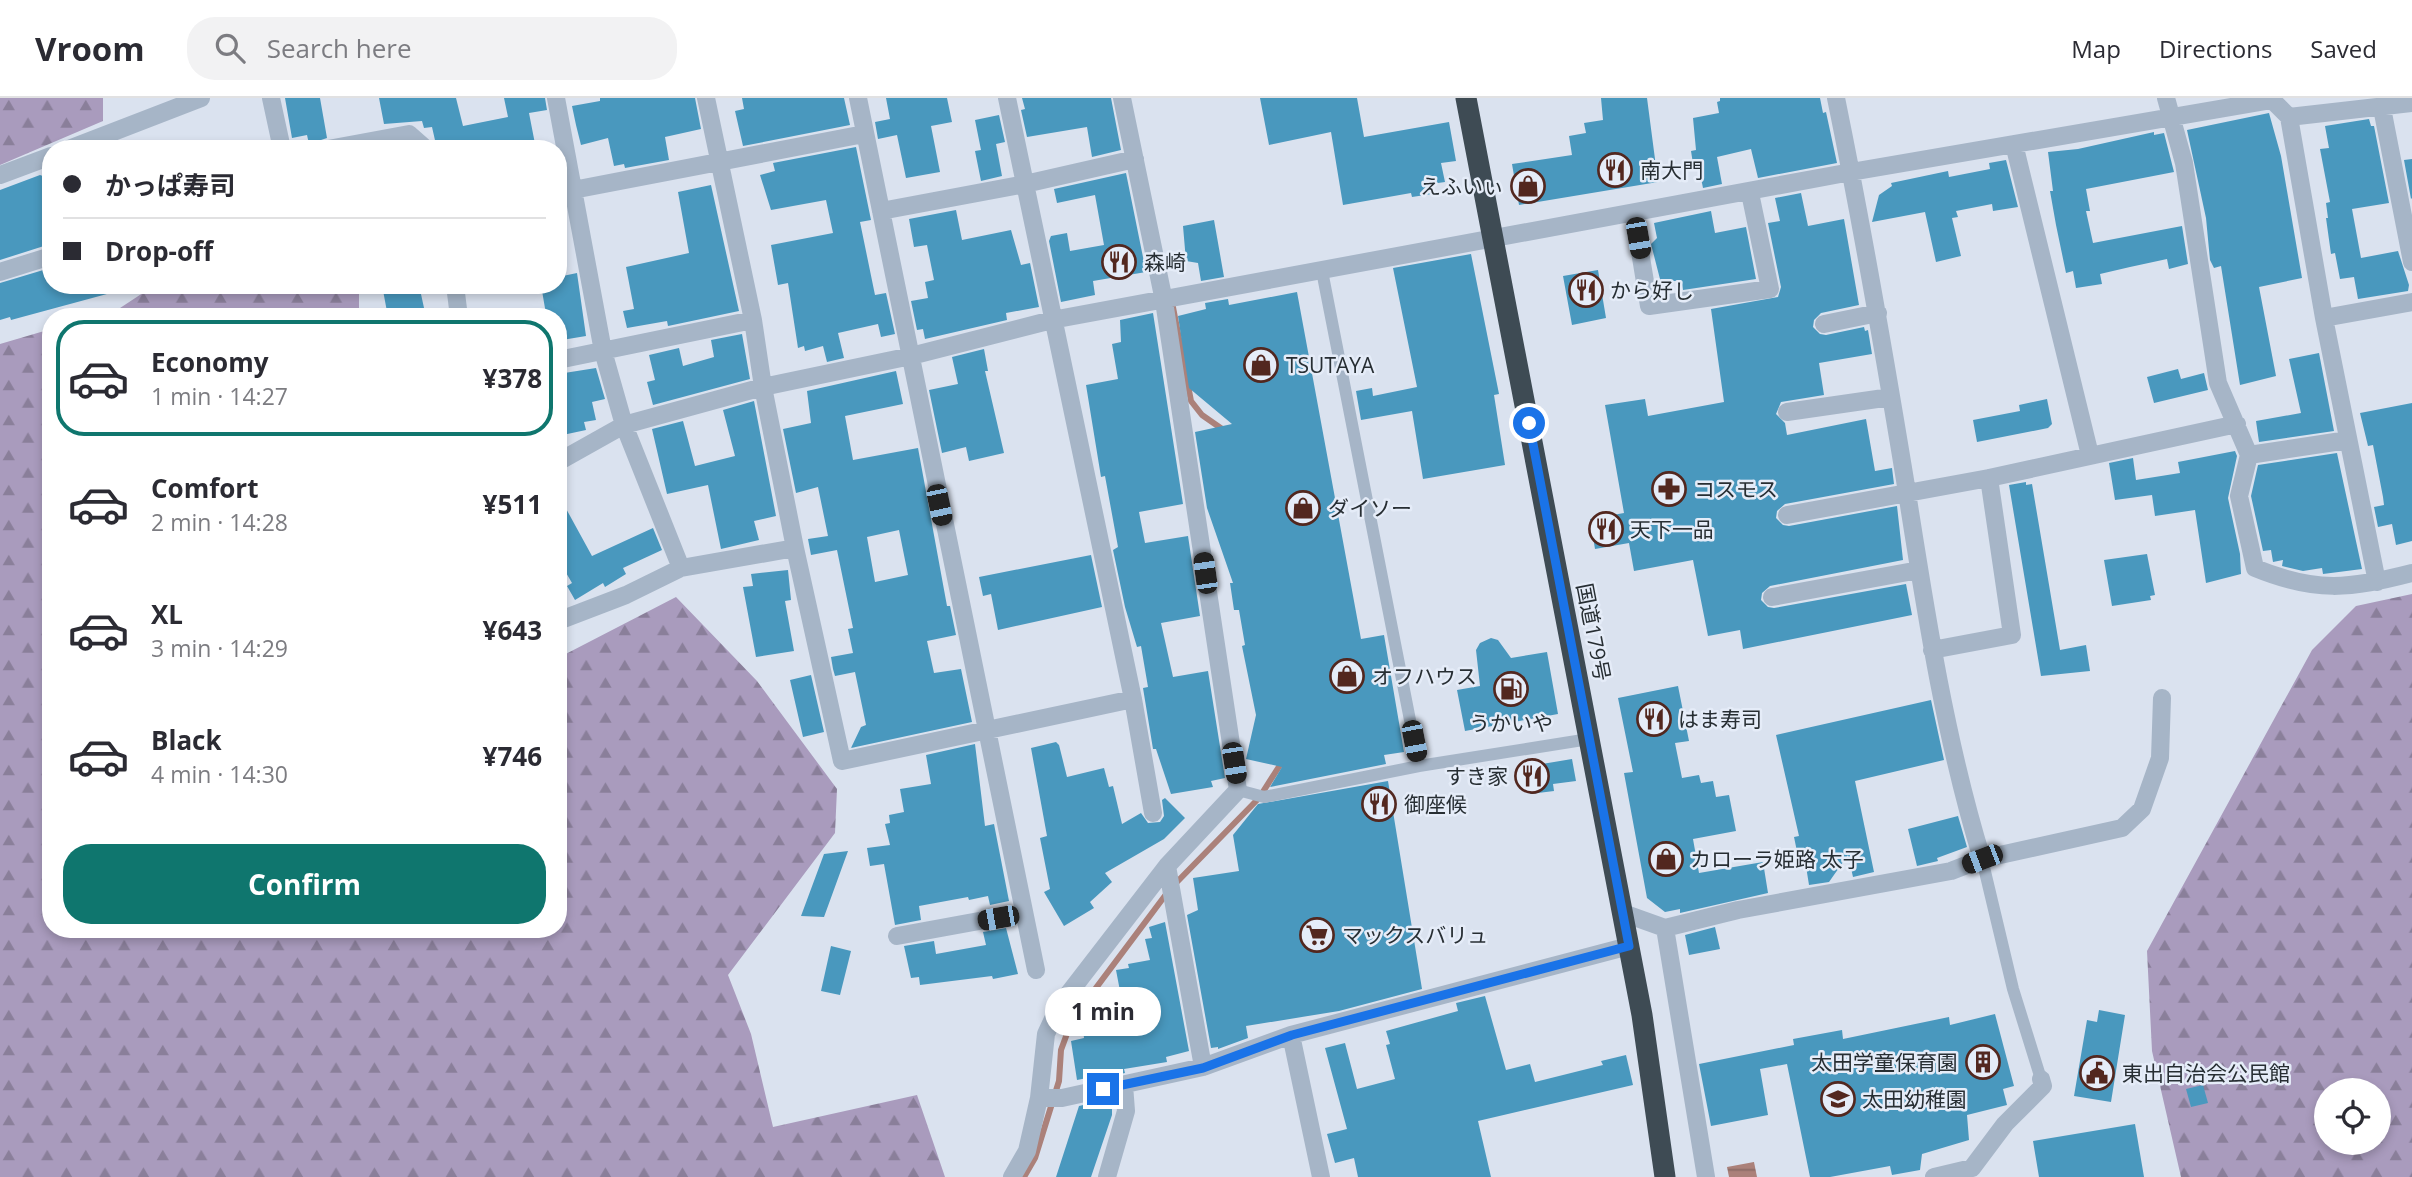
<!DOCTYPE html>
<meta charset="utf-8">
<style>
body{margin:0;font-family:"Open Sans","Noto Sans JP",sans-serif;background:#f2f2f3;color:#2b2b33;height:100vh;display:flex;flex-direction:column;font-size:26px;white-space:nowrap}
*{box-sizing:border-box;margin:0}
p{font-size:23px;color:#7c7c81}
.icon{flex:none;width:38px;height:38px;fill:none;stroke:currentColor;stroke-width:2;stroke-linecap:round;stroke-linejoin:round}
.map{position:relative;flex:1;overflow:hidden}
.sheet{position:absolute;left:42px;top:210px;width:525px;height:630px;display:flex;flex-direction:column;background:#fff;border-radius:28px;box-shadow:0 4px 10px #0003}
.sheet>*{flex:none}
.hud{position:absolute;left:42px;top:42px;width:525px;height:154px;border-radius:28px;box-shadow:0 4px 10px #0003;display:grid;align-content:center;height:154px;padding:0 21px;background:#fff}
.buttons{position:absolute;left:2314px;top:980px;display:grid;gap:14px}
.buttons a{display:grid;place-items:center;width:77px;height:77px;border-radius:50%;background:#fff;box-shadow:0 4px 10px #0003;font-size:35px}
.end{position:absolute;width:32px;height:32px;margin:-16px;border:9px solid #1a73e8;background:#fff;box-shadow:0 0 0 4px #fff}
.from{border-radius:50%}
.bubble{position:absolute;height:49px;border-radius:24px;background:#fff;box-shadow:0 4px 10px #0003;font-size:23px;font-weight:700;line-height:49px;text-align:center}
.car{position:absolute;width:21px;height:42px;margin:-21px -10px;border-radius:9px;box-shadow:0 0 5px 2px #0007;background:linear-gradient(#222 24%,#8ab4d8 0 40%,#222 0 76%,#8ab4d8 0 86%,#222 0)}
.hud b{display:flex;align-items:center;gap:24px;height:66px;font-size:26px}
.hud b+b{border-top:2px solid #e1e1e2}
.hud i{width:18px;height:18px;background:#2b2b33}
ul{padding:12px 0 0;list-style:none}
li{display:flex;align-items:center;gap:21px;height:116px;margin:0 14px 10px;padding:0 7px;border:4px solid transparent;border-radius:28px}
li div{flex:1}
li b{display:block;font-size:26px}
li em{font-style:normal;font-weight:700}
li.active{border-color:#0f766e}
li>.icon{width:63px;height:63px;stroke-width:1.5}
.action{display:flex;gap:14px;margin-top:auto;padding:14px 21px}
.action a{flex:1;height:80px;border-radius:28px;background:#0f766e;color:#fff;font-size:28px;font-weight:700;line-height:80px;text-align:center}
header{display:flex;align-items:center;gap:42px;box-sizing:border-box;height:98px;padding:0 35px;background:#fff;border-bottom:2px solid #e1e1e2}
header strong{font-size:33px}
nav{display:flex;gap:38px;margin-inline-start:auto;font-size:24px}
.search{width:490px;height:63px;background:#f2f2f3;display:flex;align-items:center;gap:18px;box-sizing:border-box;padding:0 24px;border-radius:28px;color:#7c7c81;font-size:26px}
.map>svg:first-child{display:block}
.forest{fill:url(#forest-firs);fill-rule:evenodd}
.water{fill:url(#water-rules)}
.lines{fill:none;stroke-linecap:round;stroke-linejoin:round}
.stream{stroke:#ab817a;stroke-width:6}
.building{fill:#4998be;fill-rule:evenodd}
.lane{stroke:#a6b5c7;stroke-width:12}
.street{stroke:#a6b5c7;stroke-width:18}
.highway{stroke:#3e4b54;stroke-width:21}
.route{stroke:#1a73e8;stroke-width:9}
.labels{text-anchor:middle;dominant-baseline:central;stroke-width:5;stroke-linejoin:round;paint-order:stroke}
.poi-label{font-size:21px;fill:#272e33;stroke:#e5ecf8;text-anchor:start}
.street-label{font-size:21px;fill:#272e33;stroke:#e5ecf8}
</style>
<header>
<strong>Vroom</strong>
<div class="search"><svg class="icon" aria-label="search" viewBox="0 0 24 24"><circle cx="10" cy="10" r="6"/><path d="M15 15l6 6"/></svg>Search here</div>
<nav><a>Map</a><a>Directions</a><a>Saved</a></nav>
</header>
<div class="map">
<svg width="2412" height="1079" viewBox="0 0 2412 1079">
<defs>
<pattern id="forest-firs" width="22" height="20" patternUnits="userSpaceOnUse" patternTransform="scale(1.75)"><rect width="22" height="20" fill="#a99bbd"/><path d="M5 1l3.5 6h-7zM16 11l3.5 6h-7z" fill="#8a7f9a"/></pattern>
<pattern id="water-rules" width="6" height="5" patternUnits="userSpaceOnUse" patternTransform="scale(1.75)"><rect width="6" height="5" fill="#ab817a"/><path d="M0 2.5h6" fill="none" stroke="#8b6a65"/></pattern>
</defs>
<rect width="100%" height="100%" fill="#dae2ef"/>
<path class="forest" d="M0,0H103V23L0,67Z
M155,187H359V219H93L117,212Z
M51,231V831H558V560L676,499L757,583L837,691L835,735L728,877L751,936L773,1029L917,997L945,1079H0V246Z
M2412,496V1079H2181L2152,953L2147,853L2312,552L2356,508ZM2326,992H2378V1045H2326Z"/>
<path class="water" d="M1754,1064L1757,1079H1729L1727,1069Z"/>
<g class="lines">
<path class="stream" d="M1172,204L1191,303L1202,317L1225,333
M1174,787L1259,700L1282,664
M1024,1079L1035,1060L1059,983L1061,952L1072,922L1167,795"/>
</g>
<path class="building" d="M285,0H320L327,40L309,46L307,37L292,40Z
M379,0H456L463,28L508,19L504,0H545L547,12L529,15L536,51H437L432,29L424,30L422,23L384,26Z
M600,0H695L701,31L665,39L669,62L625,70L624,66L614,68L608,40L581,47L576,27L572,8L600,3Z
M742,0H844L850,27L743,48L735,13L744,11Z
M886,0H947L952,24L931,28L940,74L906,80L897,37L878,41L875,24L890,21Z
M1022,0H1111L1121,52L1092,59L1087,29L1027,39L1021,12L1025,11Z
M1260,0H1357L1364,39L1449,24L1456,63L1441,65L1445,84L1431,86L1432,96L1412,99L1411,95L1343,107L1331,34L1269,47Z
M1601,0H1647L1658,84L1519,107L1512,66L1572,57L1569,38L1586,35L1584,25L1603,22Z
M1720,0H1820L1823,15L1826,14L1837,65L1758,80L1751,51L1717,59L1722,86L1703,90L1699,70L1694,72L1691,53L1696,52L1693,20L1719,15L1717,4L1720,3Z
M2269,15L2281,58L2302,180L2259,189L2276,278L2240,287L2221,168L2214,170L2210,162L2206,120L2187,32Z
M999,17L1005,44L996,46L1002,78L981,83L975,53L981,52L975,22Z
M2369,21L2371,28H2374L2389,105L2352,111L2361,160L2398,153L2409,187L2408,193L2358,201L2354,179L2340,181L2335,155L2331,156L2326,120H2328L2326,105L2330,104L2320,51L2329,50L2325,28Z
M2154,34V37L2164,35L2174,74L2086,91L2090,113H2086L2093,145L2182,128L2188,166L2169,171L2167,161L2130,169L2100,176L2102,186L2076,190L2073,173L2066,175L2056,127L2050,93H2053L2048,54L2078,51Z
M856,49L871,122L860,124L875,197L886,195L895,236L881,239L878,226L838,235L844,260L827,264L823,248L805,253L804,248L798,250L788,185L778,187L771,147L833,135L826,102L771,112L760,77L775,73L773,65Z
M2412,61V100L2411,101L2404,62Z
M2006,62L2018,109L1993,113L1992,106L1956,113L1958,119L1952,120L1961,158L1936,164L1925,114L1872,124L1879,97L1892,88L1891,85L1948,73L1949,79L1990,71L1989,65Z
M1126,75L1146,174L1093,183L1095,197L1061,204L1049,143L1051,138L1067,135L1070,153L1104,147L1095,97L1057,105L1054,91Z
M40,77L51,81V143L43,145L44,148L0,162V92Z
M711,87L739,213L668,228L667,223L627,230L623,213L634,211L626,169L689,155L678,94Z
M1801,95L1808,128L1844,121L1859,207L1821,215L1814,222L1813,229L1820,236L1826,237L1864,229L1865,233L1868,232L1872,256L1819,265L1824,297L1781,304L1776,316L1785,325L1787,337L1866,321L1875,373L1892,370L1894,386L1785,406L1777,413L1776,420L1783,427L1789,428L1897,408L1903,462L1770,488L1762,495L1761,502L1768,509L1774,510L1906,486L1912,517L1743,551L1740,532L1708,538L1693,462L1634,473L1629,445L1595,451L1590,421L1624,415L1605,307L1645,301L1648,318L1724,304L1711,211L1778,199L1781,189L1768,125L1780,123L1775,100Z
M956,112L962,142L1011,132L1021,167L1030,165L1039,209L1006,215L1007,222L925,241L923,231L917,232L911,203L928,200L925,184L934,182L927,147L914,149L909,121Z
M1711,113L1715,135L1746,129L1756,181L1683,192L1681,182L1661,185L1651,146L1657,140L1654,125Z
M1214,122L1224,179L1201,183L1198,165L1186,163L1183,128Z
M1471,156L1499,296L1494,297L1505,367L1423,381L1412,313L1361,322L1356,293L1372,290L1373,298L1417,289L1393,170Z
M50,170L51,187H118V193L11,222L10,219L0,222V185Z
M1598,172L1606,220L1572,227L1563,178Z
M577,175L586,238L562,242L558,219L555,215L546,216L541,187H558V179Z
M382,187H419L426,219H388Z
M1297,194L1361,541L1384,537L1404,654L1384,657L1386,666L1270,689L1282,669L1246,661L1256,617L1242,548L1245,547L1239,512H1234L1230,485H1233L1207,410L1195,334L1232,326L1189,290L1178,218L1206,211L1205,205L1228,201L1229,207Z
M1153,215L1183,406L1139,414L1145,445L1188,438L1200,518L1161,525L1173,579L1208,573L1225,680L1211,683L1213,689L1171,696L1156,651H1153L1143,590L1148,589L1141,548L1137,549L1125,509L1113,452L1118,449L1105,378L1101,379L1086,287L1118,281L1112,246L1121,244L1120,222Z
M742,236L750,281L653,307L647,284L655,282L649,257L679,250L683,268L714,259L711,242Z
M984,251L988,273H985L1004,355L969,363L966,349L942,355L929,292L958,286L952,259Z
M2319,255L2334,333L2259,344L2256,323L2301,315L2289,261Z
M596,270L605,301L592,304L596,322L584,324L586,332L558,338V276Z
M2178,271L2181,281L2204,275L2208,292L2154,305L2147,279Z
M896,273L903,306L845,318L853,362L918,350L947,508H950L956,537L927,543L934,575L961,571L972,624L851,650L861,629L866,627L855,574L835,578L833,571L831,559L853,555L848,531L853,530L837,452L811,457L808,441L828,438L818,389L796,395L783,331L811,325L807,293ZM899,432L908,477L875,484L867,439Z
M2047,301L2052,326L2048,330L1977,344L1973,322L2020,313L2019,307Z
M754,303L776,418L754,423L759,442L721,451L708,387L667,396L652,331L683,323L695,368L735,358L723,312Z
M2412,305V443L2396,447L2392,426L2378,429L2374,409L2384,407L2383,399L2373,347L2368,348L2360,315Z
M2235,353L2237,358L2228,400L2240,456L2241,476L2206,485L2195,412L2155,418L2152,397L2115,402L2109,365L2133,360L2136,382L2180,375L2178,364Z
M2337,355L2362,471L2323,476L2322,470L2303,473L2282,468L2283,462L2273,464L2271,452L2263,453L2251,398L2258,367Z
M2026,384V387L2032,386L2060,552L2086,547L2090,573L2041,578L2009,387Z
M558,396L592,458L653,430L662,452L623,470L626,476L605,489L603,485L575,502L567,488L572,485L558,461Z
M2147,456L2155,497L2150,498L2151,502L2112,508L2104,462Z
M1091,457L1102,509L998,532L991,496L983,498L979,479Z
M788,472L791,502L785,503L794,553L756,559L743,489L753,488L751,476Z
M1491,540L1498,542L1511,560L1547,554L1558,616L1465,633L1457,592L1480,588L1476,552L1480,545Z
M811,577L824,634L803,639L790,582Z
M1678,588L1689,643L1675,645L1682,680L1699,677L1701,685L1713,683L1716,699L1729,697L1736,733L1693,741L1699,775L1763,764L1768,795L1680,815V811L1665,814L1647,800L1624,675L1633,674L1618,600Z
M1931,602L1944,662L1855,683L1874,774L1853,779L1848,757L1829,784L1809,787L1805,762L1799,763L1794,739L1799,738L1776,637Z
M1056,644L1059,647L1067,679L1104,670L1109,689L1113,688L1122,726L1141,715L1148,725L1160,724L1164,718L1162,702L1165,700L1185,720L1164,741L1105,775L1112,784L1090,804L1094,810L1064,828L1044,794L1050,791L1040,740L1047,738L1031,650Z
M975,646L985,728L994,726L1009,803L990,807L988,798L969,802L968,799L919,808L921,822L895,827L884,766L870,768L867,750L890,747L885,726L890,725L889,717L904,714L900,691L931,686L926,657Z
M1572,661L1576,683L1553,686L1554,693L1530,696L1526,673L1542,670V666Z
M1388,683L1422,891L1339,913L1246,928L1248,940L1218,951V949L1211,950L1187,817L1198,812L1193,780L1239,773L1233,737L1258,706Z
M1958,718L1967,749L1937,760L1938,763L1917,768L1908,731Z
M848,753L824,819L801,818L824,756Z
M1165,824L1189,953L1166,959L1167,964L1124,971L1125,975L1086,983L1087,980L1077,982L1071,943L1084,940L1082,923H1086L1085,913L1092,912L1091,906L1109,903L1107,895L1120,893L1116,872L1129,870L1128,866L1150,862L1145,841L1152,840L1149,829Z
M1715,829L1720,851L1689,857L1685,837Z
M1006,830L1018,876L993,881L992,878L920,887L919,879L911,880L904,848L934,843L936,856L986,847L983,834Z
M831,848L851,853L840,897L821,893Z
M1485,898L1506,972L1530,966L1535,984L1603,967L1601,963L1626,957L1633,987L1478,1023L1491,1079H1358L1354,1060L1335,1065L1327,1036L1347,1031L1325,950L1345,945L1357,991L1395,981L1386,947L1390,946L1386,933L1458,913L1456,905Z
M2099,912L2125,917L2111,1004L2074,998L2087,922L2097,924Z
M1995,916L2014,988L2003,991L2007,1007L1967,1017L1969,1042L1922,1056L1920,1072L1892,1077L1890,1068L1830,1079H1810L1787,966L1760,971L1768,1017L1711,1028L1699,966L1794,947L1793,941L1842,932L1843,941L1949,919L1950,927Z
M2203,987L2208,1005L2191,1009L2186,991Z
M1096,1004L1112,1010V1017L1091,1079H1056L1079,1008Z
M2135,1026L2144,1079H2039L2033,1043Z"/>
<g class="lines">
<path class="lane" d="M1322,173L1419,668
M1238,692L1264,699L1419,668L1589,641
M1982,761L2013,891L2041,981"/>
<path class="street" d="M271,0L282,51
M556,0L603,253L624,327L681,470L795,450
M706,0L753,222L763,289L795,450L842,663L1133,601
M858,0L1036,872
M1007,0L1133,601L1153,715
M2166,0L2184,65L2218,285L2249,357L2348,342
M2382,10L2412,164
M2289,19L2412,5
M2014,46L2090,357
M69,51L201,0
M328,51L409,36L426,51
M0,77L51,58
M573,92L864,36
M881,113L1025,86L1135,61
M1634,117L1649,208L1770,191L1750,95
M0,174L51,158
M455,187L459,219
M2324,220L2412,204
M1824,226L1878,215
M558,262L753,222
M1787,314L1891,299
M2249,357L2239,398L2255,470C2316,495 2350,491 2412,475
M558,364L624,327L763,289L911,258L1052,222L1851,74L2272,2L2289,19L2324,220L2377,484
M1787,417L1989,380L2237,326
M1772,499L1919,472
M558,523L626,497L681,470
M1932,552L2012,537L1989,380
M1982,761L2122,730L2142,711L2160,660L2162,600
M1167,768L1203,969
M1623,815L1665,830L1738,812L1951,773L1982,761C1944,637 1925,509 1905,382C1884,254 1862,127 1836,0
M1665,830L1706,1079
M897,838L1023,815
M1291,937L1321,1079
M1039,1000H1062L1203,969L1291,937L1629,848
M1012,1079L1027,1053L1039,1000L1046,936L1059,908L1167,768L1238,692L1164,203L1122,0
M1107,1079L1126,1013L1124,987
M1934,1079L1972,1070L2005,1026L2043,988L2041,981"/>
<path class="highway" d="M1466,0L1642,917L1665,1079"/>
</g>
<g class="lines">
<path class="route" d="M1103,991L1203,970L1292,937L1629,848L1529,325"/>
</g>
<defs>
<g id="restaurant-ring" transform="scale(1.75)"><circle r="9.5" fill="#e5ecf8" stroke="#52271f" stroke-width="1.5"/><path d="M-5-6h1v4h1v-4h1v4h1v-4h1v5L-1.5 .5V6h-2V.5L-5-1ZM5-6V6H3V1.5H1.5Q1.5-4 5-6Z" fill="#52271f"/></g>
<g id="shop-ring" transform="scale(1.75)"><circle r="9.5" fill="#e5ecf8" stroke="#52271f" stroke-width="1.5"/><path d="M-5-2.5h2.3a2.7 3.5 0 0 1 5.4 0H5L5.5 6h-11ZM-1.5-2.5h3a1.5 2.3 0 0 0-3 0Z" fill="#52271f"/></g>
<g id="pharmacy-ring" transform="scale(1.75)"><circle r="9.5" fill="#e5ecf8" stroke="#52271f" stroke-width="1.5"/><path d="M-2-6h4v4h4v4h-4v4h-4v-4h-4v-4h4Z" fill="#52271f"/></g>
<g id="fuel-ring" transform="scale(1.75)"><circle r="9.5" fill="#e5ecf8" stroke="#52271f" stroke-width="1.5"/><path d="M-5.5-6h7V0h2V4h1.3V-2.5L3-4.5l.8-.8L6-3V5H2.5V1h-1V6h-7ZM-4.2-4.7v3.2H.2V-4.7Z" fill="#52271f"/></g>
<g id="supermarket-ring" transform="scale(1.75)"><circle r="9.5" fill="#e5ecf8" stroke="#52271f" stroke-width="1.5"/><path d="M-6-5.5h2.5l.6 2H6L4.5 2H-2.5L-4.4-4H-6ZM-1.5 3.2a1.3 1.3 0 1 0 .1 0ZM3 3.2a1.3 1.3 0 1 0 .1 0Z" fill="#52271f"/></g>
<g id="building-ring" transform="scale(1.75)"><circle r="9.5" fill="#e5ecf8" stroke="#52271f" stroke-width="1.5"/><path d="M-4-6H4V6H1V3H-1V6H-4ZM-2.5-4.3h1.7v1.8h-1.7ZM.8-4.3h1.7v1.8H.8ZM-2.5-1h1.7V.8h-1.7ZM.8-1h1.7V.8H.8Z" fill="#52271f"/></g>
<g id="civic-ring" transform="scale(1.75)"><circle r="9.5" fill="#e5ecf8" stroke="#52271f" stroke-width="1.5"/><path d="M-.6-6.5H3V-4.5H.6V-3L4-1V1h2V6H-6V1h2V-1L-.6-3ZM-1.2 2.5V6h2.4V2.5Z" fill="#52271f"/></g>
<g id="school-ring" transform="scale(1.75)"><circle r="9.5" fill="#e5ecf8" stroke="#52271f" stroke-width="1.5"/><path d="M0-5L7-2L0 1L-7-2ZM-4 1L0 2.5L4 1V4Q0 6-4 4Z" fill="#52271f"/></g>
</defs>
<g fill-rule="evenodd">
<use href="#restaurant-ring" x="1615" y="72"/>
<use href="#shop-ring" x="1528" y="88"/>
<use href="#restaurant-ring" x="1119" y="164"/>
<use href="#restaurant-ring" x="1586" y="192"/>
<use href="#shop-ring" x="1261" y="267"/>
<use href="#pharmacy-ring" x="1669" y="391"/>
<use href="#shop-ring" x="1303" y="410"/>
<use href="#restaurant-ring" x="1606" y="431"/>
<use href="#shop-ring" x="1347" y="578"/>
<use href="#fuel-ring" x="1511" y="591"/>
<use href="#restaurant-ring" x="1654" y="621"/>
<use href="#restaurant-ring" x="1532" y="678"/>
<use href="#restaurant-ring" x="1379" y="706"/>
<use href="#shop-ring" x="1666" y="761"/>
<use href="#supermarket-ring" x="1317" y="837"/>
<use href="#building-ring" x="1983" y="964"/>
<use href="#civic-ring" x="2097" y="975"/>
<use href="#school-ring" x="1838" y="1001"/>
</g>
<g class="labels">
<g class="poi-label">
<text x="1640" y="72">南大門</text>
<text x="1504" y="88" text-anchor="end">えふいぃ</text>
<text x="1144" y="164">森崎</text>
<text x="1610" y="192">から好し</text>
<text x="1286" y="267">TSUTAYA</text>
<text x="1694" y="391">コスモス</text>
<text x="1328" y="410">ダイソー</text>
<text x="1630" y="431">天下一品</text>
<text x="1372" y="578">オフハウス</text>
<text x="1678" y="621">はま寿司</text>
<text x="1511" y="625" text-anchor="middle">うかいや</text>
<text x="1508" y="678" text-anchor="end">すき家</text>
<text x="1404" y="706">御座候</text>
<text x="1690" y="761">カローラ姫路 太子</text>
<text x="1342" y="837">マックスバリュ</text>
<text x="1958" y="964" text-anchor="end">太田学童保育園</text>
<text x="2122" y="975">東出自治会公民館</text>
<text x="1862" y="1001">太田幼稚園</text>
</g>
<g class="street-label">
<text transform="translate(1594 534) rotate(79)">国道179号</text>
</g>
</g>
</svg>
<div class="buttons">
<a><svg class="icon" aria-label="locate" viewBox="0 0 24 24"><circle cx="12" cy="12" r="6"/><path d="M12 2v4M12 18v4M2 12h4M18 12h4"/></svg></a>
</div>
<i class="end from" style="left:1529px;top:325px"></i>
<i class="end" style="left:1103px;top:991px"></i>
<div class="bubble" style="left:1045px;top:889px;width:116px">1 min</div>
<i class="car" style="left:1638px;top:140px;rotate:170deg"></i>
<i class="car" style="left:939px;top:407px;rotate:168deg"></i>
<i class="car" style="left:1205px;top:475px;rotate:352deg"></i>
<i class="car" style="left:1414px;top:643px;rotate:169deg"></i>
<i class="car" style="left:1234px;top:665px;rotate:171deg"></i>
<i class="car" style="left:1982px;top:761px;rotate:249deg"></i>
<i class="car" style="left:998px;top:820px;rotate:260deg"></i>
<div class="hud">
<b><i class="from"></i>かっぱ寿司</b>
<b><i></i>Drop-off</b>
</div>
<section class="sheet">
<ul>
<li class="active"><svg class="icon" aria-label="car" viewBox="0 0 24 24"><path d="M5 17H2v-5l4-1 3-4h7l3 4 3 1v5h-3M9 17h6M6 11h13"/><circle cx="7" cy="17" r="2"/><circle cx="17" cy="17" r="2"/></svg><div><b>Economy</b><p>1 min · 14:27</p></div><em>¥378</em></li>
<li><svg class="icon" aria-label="car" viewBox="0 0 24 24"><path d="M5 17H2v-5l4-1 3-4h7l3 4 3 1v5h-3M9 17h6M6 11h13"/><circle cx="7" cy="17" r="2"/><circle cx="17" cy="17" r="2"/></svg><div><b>Comfort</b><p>2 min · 14:28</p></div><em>¥511</em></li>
<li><svg class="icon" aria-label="car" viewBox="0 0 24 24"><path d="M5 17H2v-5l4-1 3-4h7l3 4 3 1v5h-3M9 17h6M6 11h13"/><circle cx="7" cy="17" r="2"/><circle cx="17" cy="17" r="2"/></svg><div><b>XL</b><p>3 min · 14:29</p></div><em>¥643</em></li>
<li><svg class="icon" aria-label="car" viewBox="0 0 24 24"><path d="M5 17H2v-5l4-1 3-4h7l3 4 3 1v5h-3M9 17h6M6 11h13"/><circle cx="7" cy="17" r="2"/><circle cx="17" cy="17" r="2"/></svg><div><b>Black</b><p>4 min · 14:30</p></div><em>¥746</em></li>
</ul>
<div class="action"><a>Confirm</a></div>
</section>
</div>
